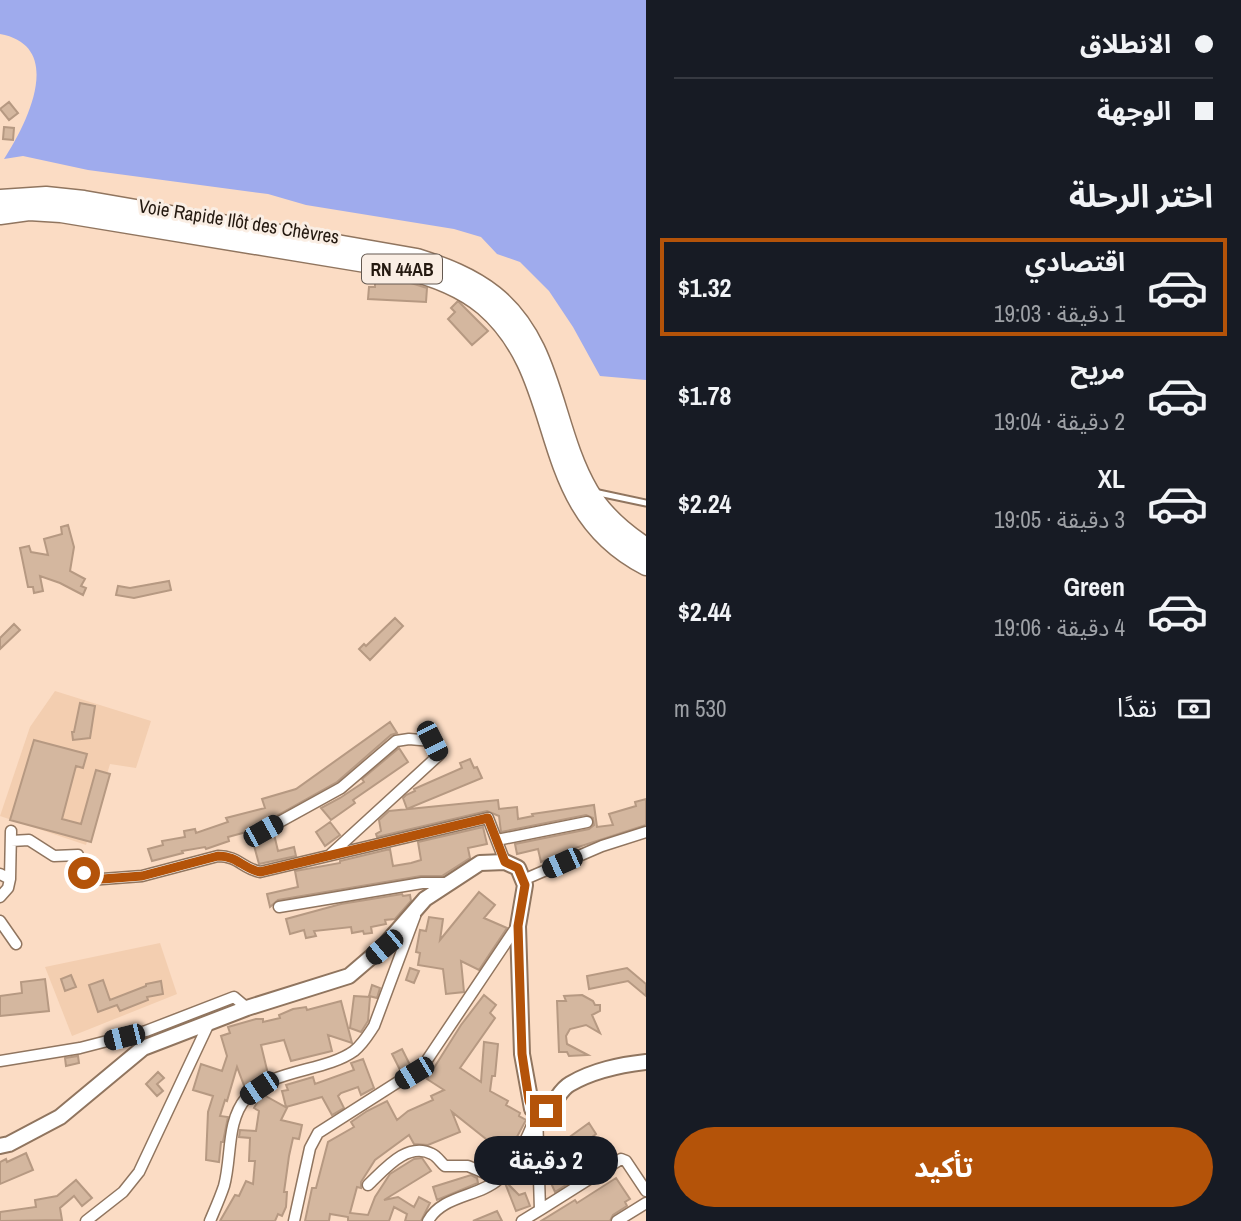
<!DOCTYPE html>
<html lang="ar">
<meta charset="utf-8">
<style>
body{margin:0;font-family:"Archivo Narrow","Noto Sans Arabic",sans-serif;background:#242831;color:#f1f3f6;direction:rtl;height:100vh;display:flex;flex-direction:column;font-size:26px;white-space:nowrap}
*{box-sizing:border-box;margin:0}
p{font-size:23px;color:#9ea1a6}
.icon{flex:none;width:38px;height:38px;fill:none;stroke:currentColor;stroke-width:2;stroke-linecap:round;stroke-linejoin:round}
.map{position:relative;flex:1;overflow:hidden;direction:ltr}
.panel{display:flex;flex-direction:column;background:#171b24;width:595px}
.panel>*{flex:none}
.top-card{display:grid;align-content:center;height:154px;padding:0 28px;background:#171b24}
.end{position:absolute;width:32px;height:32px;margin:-16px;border:9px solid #b45309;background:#fff;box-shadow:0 0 0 4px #fff}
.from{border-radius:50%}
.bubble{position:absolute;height:49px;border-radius:24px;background:#171b24;box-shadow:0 4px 10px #0003;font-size:23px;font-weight:700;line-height:49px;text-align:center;direction:rtl}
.car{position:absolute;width:21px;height:42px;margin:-21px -10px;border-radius:9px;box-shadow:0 0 5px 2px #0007;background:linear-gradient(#222 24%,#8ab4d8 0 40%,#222 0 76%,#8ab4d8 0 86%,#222 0)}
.top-card b{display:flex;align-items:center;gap:24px;height:66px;font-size:26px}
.top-card b+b{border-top:2px solid #363941}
.top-card i{width:18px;height:18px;background:#f1f3f6}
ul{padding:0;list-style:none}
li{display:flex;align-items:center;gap:21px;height:98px;margin:0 14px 10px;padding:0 14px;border:4px solid transparent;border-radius:0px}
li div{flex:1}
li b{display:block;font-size:26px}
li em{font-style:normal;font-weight:700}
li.current{border-color:#b45309}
li>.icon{width:63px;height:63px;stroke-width:1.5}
h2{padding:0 28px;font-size:32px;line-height:84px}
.pay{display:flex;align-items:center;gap:18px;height:77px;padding:0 28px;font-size:26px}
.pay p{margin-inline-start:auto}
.cta{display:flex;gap:14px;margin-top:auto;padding:14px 28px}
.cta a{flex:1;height:80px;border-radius:42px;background:#b45309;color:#fff;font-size:28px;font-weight:700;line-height:80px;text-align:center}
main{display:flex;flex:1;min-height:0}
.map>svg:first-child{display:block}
.built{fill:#f3ceb0}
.water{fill:#9fabed}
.building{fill:#d4b79f;stroke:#b69982;stroke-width:2}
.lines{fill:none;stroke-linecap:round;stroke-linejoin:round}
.lane-casing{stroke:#90755f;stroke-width:9}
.street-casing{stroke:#90755f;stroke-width:13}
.secondary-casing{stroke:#90755f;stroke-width:18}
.highway-casing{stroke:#90755f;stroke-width:21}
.lane{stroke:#fff;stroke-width:5}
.street{stroke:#fff;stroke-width:10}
.secondary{stroke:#fff;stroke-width:14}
.highway{stroke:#fff;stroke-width:18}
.route{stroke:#b45309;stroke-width:9}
.labels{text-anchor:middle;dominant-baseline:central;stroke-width:6;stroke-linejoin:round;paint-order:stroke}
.shield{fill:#faeee4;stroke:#645950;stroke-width:2}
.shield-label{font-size:18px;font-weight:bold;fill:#241910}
.street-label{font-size:19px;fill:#241910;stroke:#faeee4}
</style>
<main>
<section class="panel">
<div class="top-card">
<b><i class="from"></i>الانطلاق</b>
<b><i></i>الوجهة</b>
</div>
<h2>اختر الرحلة</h2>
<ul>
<li class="current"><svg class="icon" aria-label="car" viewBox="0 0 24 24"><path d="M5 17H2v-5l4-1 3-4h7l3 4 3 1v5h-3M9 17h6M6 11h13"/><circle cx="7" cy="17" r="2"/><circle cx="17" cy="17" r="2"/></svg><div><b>اقتصادي</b><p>1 دقيقة · 19:03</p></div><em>$1.32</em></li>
<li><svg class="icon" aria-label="car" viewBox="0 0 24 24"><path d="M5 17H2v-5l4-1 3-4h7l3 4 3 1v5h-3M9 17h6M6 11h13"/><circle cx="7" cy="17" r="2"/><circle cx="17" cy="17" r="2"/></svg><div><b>مريح</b><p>2 دقيقة · 19:04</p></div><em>$1.78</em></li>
<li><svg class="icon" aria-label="car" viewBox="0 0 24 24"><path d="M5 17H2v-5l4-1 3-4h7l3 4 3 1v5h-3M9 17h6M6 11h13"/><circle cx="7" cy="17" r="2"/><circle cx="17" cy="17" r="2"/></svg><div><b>XL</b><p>3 دقيقة · 19:05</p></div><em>$2.24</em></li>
<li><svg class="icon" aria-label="car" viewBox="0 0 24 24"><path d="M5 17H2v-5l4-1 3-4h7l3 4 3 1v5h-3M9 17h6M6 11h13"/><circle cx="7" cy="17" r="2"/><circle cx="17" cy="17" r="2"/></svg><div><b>Green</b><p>4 دقيقة · 19:06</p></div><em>$2.44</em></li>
</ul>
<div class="pay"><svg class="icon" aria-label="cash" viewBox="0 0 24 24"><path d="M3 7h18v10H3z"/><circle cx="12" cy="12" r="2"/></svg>نقدًا<p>530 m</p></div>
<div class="cta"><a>تأكيد</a></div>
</section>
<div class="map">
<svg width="646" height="1221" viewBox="0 0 646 1221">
<rect width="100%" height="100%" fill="#fbdcc4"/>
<path class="built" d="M55,691L151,721L136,768L110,764L86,845L0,816L30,727Z
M160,943L177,994L72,1036L45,967Z"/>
<path class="water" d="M0,0H646V380L600,376L573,327L549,291L520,262L497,254L481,237L454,229L306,205L268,194L88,170L23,156L4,159C27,124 66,46 0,34Z"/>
<path class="building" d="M9,102L18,113L9,120L0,109Z
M4,127L14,128L13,140L3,139Z
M375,281L411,283L427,288L426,302L368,299L369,287H375Z
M458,301L488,331L472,345L448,319L455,312L451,308Z
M68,525L74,547L70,571L85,579L81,586L86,588L83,595L60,583L40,576L43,591L34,593L33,587H28L20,548L29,546L31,552L48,555L44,539L62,534L61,527Z
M169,581L171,590L134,598L116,595L118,586L130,588Z
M395,618L403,626L370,660L359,649L364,644L366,646Z
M14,624L20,630L0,649V638Z
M80,703L95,706L90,738L73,740L72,732H74Z
M390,722L397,733L391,735L337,782L257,827L256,832L259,837L264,838L274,834L278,851L294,847L296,856L259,864L250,831L228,837L229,841L206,849L205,847L182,851L183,853L152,861L148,849L163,845L162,841L185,837L184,831L195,829L196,833L228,822L226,818L265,808L262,799L296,789Z
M34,740L87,754L83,768L76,766L62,819L81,824L96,770L110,774L91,842L10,820Z
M399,748L408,762L353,800L355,803L331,820L321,808L340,798L364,782L362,779Z
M470,759L474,768L477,767L482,778L407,809L403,798L406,795L415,791L414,789L462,768L460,763Z
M646,799V825L563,852V855L541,862L538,849L517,854L515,844L589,829L594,825L593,818L586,815L501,832L499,816L487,811L377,837L376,834L381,831L379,820L389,811L498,800L499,809L517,807L518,819L533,816L532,814L594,805L597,827L613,825L609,814L636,806L635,802Z
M330,822L340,835L325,846L316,832Z
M483,827L487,844L468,848L470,858L442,876H421L278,900L270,907L267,894L298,887L295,871L340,863V861L390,849L393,866L411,863L421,860L418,842Z
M479,892L495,905L484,918L507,928L479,970L461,961L464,992L446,994L443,969L418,965L420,953L416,952L420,930L426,931L429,917L443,919L440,940Z
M402,894L403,896L410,895L411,901L395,919L385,920L386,924L371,927L372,933L364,934L363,931L352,933L351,927L314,931L316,936L306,938L304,930L290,934L286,919L341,904Z
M410,968L419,971L414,983L406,980Z
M627,968L646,984V996L628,981L589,989L587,976Z
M71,975L76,987L65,991L61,979Z
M45,979L49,1011L0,1016V996L22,993L21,982Z
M103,980L110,1000L146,986V984L161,981L163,994L147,997L148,1000L120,1011L117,1005L98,1012L89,985Z
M372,985L380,988L377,998L369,996Z
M484,995L496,1005L490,1013L495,1018L460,1068L481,1082L484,1042L498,1044L495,1076H492L490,1091L508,1101L506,1105L520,1113L519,1116L526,1120L503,1163L501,1162L496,1170L480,1163L491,1143L452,1112L460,1132L428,1145L414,1144L409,1135L375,1160L361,1182V1188L357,1187L350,1213L368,1215L375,1197L390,1174L414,1159L422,1158L431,1171L384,1200L398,1197L414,1207L419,1197L430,1203L421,1221H405L407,1214L394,1207L389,1221H348V1217L330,1214L329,1221H305L312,1188H316L328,1142L354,1127L351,1122L367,1111L387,1101L397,1120L408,1111L433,1100L431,1096L444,1090L427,1079L461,1025Z
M582,995L593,1001L595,1005H600V1011L592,1015L600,1033L586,1025L570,1029L566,1036L567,1044L588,1055L569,1056L567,1052H559L557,1001H566L564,996Z
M354,996L370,997L368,1021L361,1032L350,1028Z
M341,1001L352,1043L328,1035L332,1051L291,1061L284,1040L261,1045L268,1074L254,1080L245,1088L237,1067L227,1101L225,1100L220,1116L228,1117L223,1142H221L219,1162L206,1160L208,1112L213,1096L193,1090L201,1064L222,1071L227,1056L221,1036L230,1033L228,1027L256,1019H263V1022L280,1018L279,1015L293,1009L306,1007L307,1010Z
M402,1049L410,1065L401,1072L392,1054Z
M78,1056L79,1063L66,1066L65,1058Z
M363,1059L374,1088L361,1095L358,1087L341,1093L338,1096L344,1108L332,1115L322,1097L286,1107L282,1091L288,1090L286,1085L313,1077L315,1084L354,1070L351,1063Z
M158,1072L164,1078L157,1084L163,1091L157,1096L146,1084Z
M262,1094L287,1108L281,1120L302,1125L299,1139L293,1138L289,1156L284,1192H287L286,1207L282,1216L278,1214L275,1221H220L235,1195L239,1196L246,1181L253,1184L255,1161H249L250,1138L239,1137L240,1130L256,1131L259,1111L254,1108Z
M589,1123L596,1134L576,1149L585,1163L612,1149L614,1154L555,1192L551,1183L565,1176L546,1148L560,1137L564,1141Z
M26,1153L33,1170L0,1184V1162L6,1159L7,1162Z
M471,1175L477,1178L478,1183L437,1200L433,1187Z
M616,1178L630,1199L625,1202L627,1206L613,1215L610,1221H541L575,1200L577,1203Z
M76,1180L92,1198L82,1206L74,1196L60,1208L62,1220L0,1221V1212L36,1207L35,1200L57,1196Z
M506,1182L519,1195L525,1193L530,1206L516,1211L505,1183Z
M497,1211L502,1221H473Z"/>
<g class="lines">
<g class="lane-casing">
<path id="lane" d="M594,492L646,503"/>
</g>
<g class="street-casing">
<path id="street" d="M263,831L341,788L396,741L409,739L432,741L439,755L331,854
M497,840L587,822
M11,841L29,840L54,856L78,855L89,880L142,876L218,856C238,856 242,868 260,872L488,818L505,862
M0,874L10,879L8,888L0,897
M10,879L11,831
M523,880L602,846L646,832
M279,907L422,883H449
M0,921L16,944
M0,1061L80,1048L146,1031L234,997L247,1008
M537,1113L540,1210L621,1159L626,1161L646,1191
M368,1185C384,1170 407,1141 432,1154C437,1156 441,1163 445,1166H468L499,1179
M86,1221L123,1192L139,1172L209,1023
M210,1221C215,1209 220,1198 224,1186C232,1157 226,1122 246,1098C270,1069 325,1072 354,1051C363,1044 368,1035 374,1026L415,916
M294,1221L310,1148L318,1133L423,1066L517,926
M428,1221C442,1195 479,1197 499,1179C517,1162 527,1138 536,1116
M522,1221L540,1210
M617,1221L646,1203"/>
</g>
<g class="secondary-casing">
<path id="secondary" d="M0,1146L9,1144L60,1117L143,1048L247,1008L349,976L384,946L425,899L480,863L505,862L518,868L525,885L518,926L522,1054L532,1109L537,1113C557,1108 556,1092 570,1084C594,1070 620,1065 646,1062"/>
</g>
<g class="highway-casing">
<path id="highway" d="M0,199L46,196L84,200L417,258C445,267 471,277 494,295C555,344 552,428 589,491C603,515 623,532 646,547
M0,215L29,211L61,213L402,269C432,276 460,286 484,306C570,380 531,507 646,566"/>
</g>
<use href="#lane" class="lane"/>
<use href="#street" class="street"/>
<use href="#secondary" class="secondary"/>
<use href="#highway" class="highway"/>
</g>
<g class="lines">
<path class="route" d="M84,873L89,880L142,876L218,856C238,856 242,868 260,872L488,818L505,862L518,868L525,885L518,926L522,1054L529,1101L532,1109L537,1113L546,1111"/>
</g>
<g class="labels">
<rect class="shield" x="362" y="254.5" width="80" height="29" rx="5"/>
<g class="shield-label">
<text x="402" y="269">RN 44AB</text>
</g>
<g class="street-label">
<text transform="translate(239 221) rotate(9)">Voie Rapide Ilôt des Chèvres</text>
</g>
</g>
</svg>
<i class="end from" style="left:84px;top:873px"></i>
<i class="end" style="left:546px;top:1111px"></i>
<div class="bubble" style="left:474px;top:1136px;width:144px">2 دقيقة</div>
<i class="car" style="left:432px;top:741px;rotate:153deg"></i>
<i class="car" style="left:263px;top:831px;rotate:61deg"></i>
<i class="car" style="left:562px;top:863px;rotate:246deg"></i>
<i class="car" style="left:384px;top:947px;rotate:230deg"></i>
<i class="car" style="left:124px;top:1037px;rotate:256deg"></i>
<i class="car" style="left:414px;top:1073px;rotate:239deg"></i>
<i class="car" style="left:259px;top:1088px;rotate:236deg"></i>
</div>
</main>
